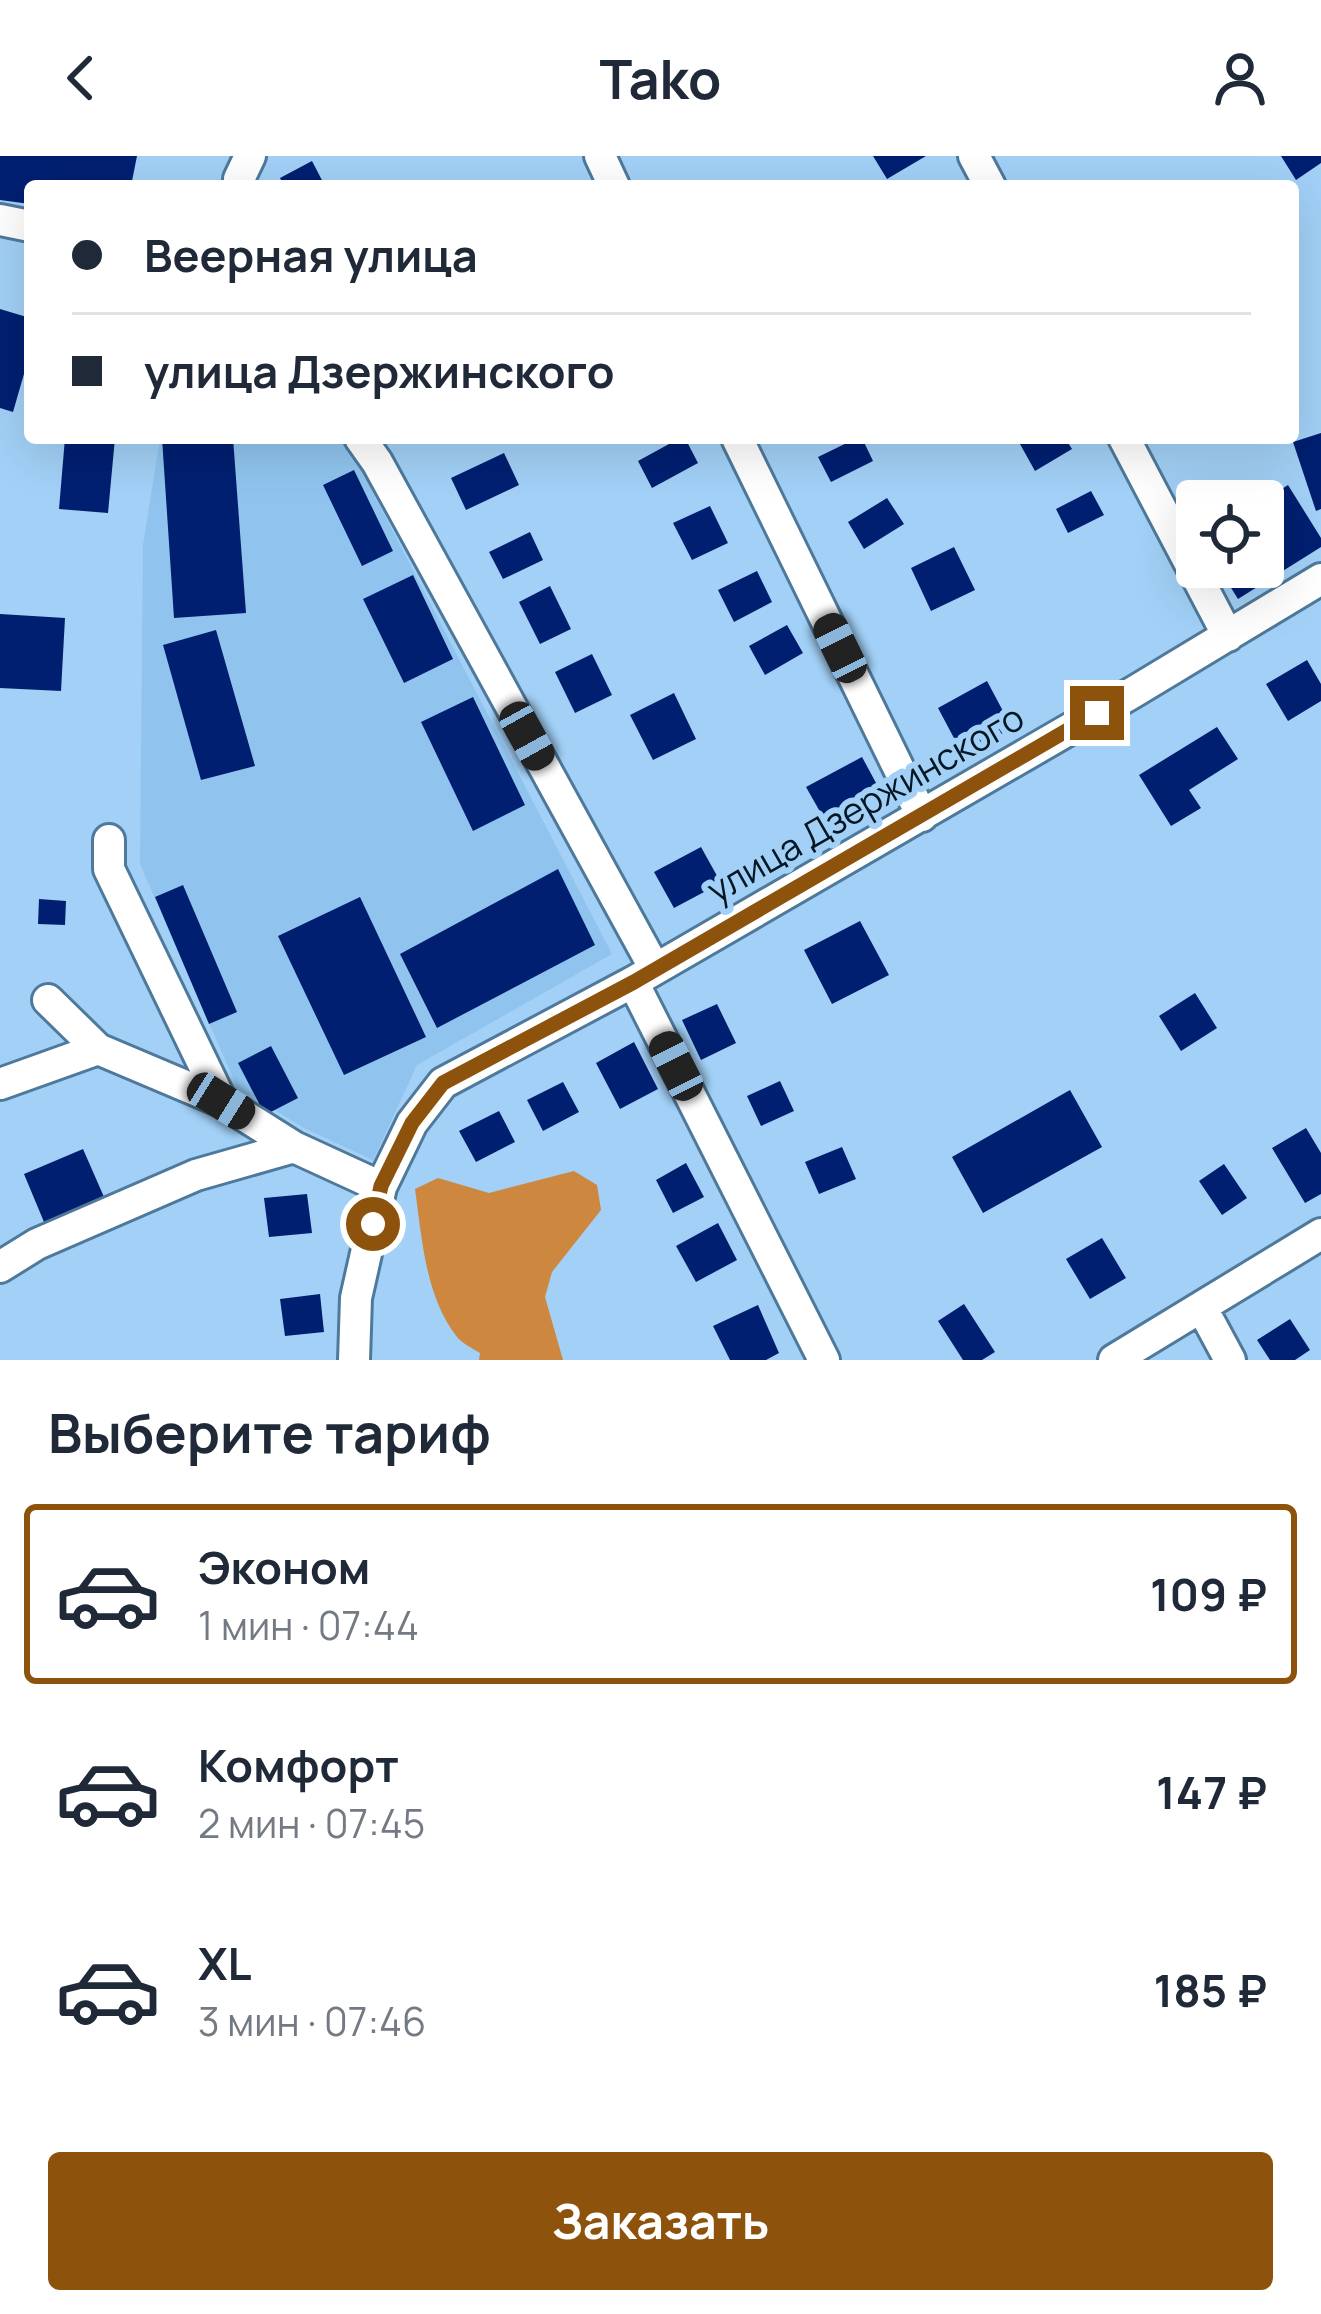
<!DOCTYPE html>
<html lang="ru">
<meta charset="utf-8">
<style>
body{margin:0;font-family:Manrope,sans-serif;background:#f2f2f3;color:#1f2937;height:100vh;display:flex;flex-direction:column;font-size:45px;white-space:nowrap}
*{box-sizing:border-box;margin:0}
p{font-size:39px;color:#747a83}
.icon{flex:none;width:66px;height:66px;fill:none;stroke:currentColor;stroke-width:2;stroke-linecap:round;stroke-linejoin:round}
.map{position:relative;height:1204px;overflow:hidden}
.drawer{display:flex;flex-direction:column;background:#fff;flex:1}
.drawer>*{flex:none}
.guide{position:absolute;left:24px;top:24px;width:1275px;height:264px;border-radius:12px;box-shadow:0 12px 48px #0002;display:grid;align-content:center;height:264px;padding:0 48px;background:#fff}
.fabs{position:absolute;left:1176px;top:324px;display:grid;gap:24px}
.fabs a{display:grid;place-items:center;width:108px;height:108px;border-radius:12px;background:#fff;box-shadow:0 12px 48px #0002;font-size:60px}
.end{position:absolute;width:54px;height:54px;margin:-27px;border:15px solid #8d530d;background:#fff;box-shadow:0 0 0 6px #fff}
.from{border-radius:50%}
.car{position:absolute;width:36px;height:72px;margin:-36px -18px;border-radius:15px;box-shadow:0 0 9px 3px #0007;background:linear-gradient(#222 24%,#8ab4d8 0 40%,#222 0 76%,#8ab4d8 0 86%,#222 0)}
.guide b{display:flex;align-items:center;gap:42px;height:114px;font-size:45px}
.guide b+b{border-top:3px solid #e0e1e3}
.guide i{width:30px;height:30px;background:#1f2937}
ul{padding:0;list-style:none}
li{display:flex;align-items:center;gap:36px;height:180px;margin:0 24px 18px;padding:0 24px;border:6px solid transparent;border-radius:12px}
li div{flex:1}
li b{display:block;font-size:45px}
li em{font-style:normal;font-weight:700}
li.current{border-color:#8d530d}
li>.icon{width:108px;height:108px;stroke-width:1.5}
h2{padding:0 48px;font-size:54px;line-height:144px}
.primary-button{display:flex;gap:24px;margin-top:auto;padding:24px 48px}
.primary-button a{flex:1;height:138px;border-radius:12px;background:#8d530d;color:#fff;font-size:48px;font-weight:700;line-height:138px;text-align:center}
header{display:flex;justify-content:space-between;align-items:center;height:156px;padding:0 48px;background:#fff;font-size:54px;font-weight:700}
.map>svg:first-child{display:block}
.built{fill:#90c4ee}
.green{fill:#ce873e}
.building{fill:#011f71}
.lines{fill:none;stroke-linecap:round;stroke-linejoin:round}
.minor-casing{stroke:#4e799b;stroke-width:36}
.minor{stroke:#fff;stroke-width:30}
.route{stroke:#8d530d;stroke-width:15}
.labels{text-anchor:middle;dominant-baseline:central;stroke-width:12;stroke-linejoin:round;paint-order:stroke}
.street-label{font-size:36px;fill:#051624;stroke:#a2d0f6}
</style>
<header><svg class="icon" aria-label="back" viewBox="0 0 24 24"><path d="M15 5l-7 7 7 7"/></svg>Tako<svg class="icon" aria-label="person" viewBox="0 0 24 24"><circle cx="12" cy="8" r="4"/><path d="M4 21q1-7 8-7t8 7"/></svg></header>
<div class="map">
<svg width="1321" height="1204" viewBox="0 0 1321 1204">
<rect width="100%" height="100%" fill="#a2d0f6"/>
<path class="built" d="M160,282H341L358,308L612,798L417,909L373,1004L304,972L237,931L140,708L143,389Z"/>
<path class="green" d="M574,1015L597,1029L601,1054L552,1116L545,1141L563,1204H479L480,1197C472,1192 463,1188 457,1181C425,1140 422,1082 415,1033L438,1022L489,1037Z"/>
<path class="building" d="M0,0H137L131,30H30V48L0,44Z
M873,0H926L887,23Z
M1281,0H1321V7L1296,24Z
M312,5L325,30H284L280,22Z
M0,153L30,162V197L13,256L0,252Z
M1321,277V353L1316,355L1293,286Z
M65,282H115L108,357L59,353Z
M162,282H233L246,457L174,462Z
M680,282H685L698,307L652,332L638,305Z
M857,282H862L873,305L831,326L818,301Z
M1031,282H1065L1072,293L1035,315L1020,288Z
M504,297L519,329L466,354L451,322Z
M354,314L393,395L362,410L323,329Z
M1288,329L1321,382V391L1238,443L1218,411H1263V345Z
M1091,335L1104,359L1068,377L1056,353Z
M887,342L904,368L864,393L848,366Z
M710,350L728,387L692,404L673,367Z
M530,376L543,404L503,423L489,396Z
M954,391L975,434L931,455L911,412Z
M757,415L772,446L734,466L718,434Z
M413,419L453,503L404,527L363,443Z
M550,430L571,473L540,488L519,446Z
M0,458L65,462L61,535L0,532Z
M787,469L803,497L765,519L749,490Z
M216,474L255,610L201,624L163,489Z
M592,498L612,539L575,557L555,516Z
M1307,504L1321,528V545L1288,565L1266,528Z
M987,525L1012,572L963,599L938,552Z
M674,537L696,583L653,604L630,559Z
M473,541L525,649L473,675L421,566Z
M1217,571L1238,603L1189,634L1201,652L1171,670L1139,619Z
M862,601L882,638L827,668L806,631Z
M701,691L721,727L674,752L654,716Z
M558,713L595,789L437,872L400,798Z
M183,729L237,856L209,868L155,741Z
M360,741L426,881L344,919L278,780Z
M39,743L66,745L65,769L38,768Z
M860,765L889,819L832,848L804,794Z
M1195,837L1217,872L1181,895L1159,860Z
M717,848L736,887L701,904L682,864Z
M634,886L658,933L620,953L596,907Z
M271,890L298,942L265,959L238,907Z
M780,925L794,955L761,970L747,940Z
M563,926L579,956L543,975L527,944Z
M1070,934L1102,991L983,1057L952,1001Z
M499,955L515,986L476,1006L459,975Z
M1306,972L1321,997V1038L1305,1047L1272,992Z
M842,991L856,1023L819,1038L805,1006Z
M83,993L104,1041L44,1066L24,1018Z
M686,1007L704,1041L673,1057L656,1024Z
M1224,1008L1247,1042L1222,1059L1199,1025Z
M307,1038L312,1077L269,1081L264,1042Z
M718,1067L737,1104L696,1126L676,1090Z
M1102,1082L1126,1122L1090,1143L1066,1103Z
M320,1138L324,1176L285,1180L280,1143Z
M964,1148L995,1196L982,1204H963L938,1165Z
M758,1149L779,1197L766,1204H730L713,1170Z
M1290,1163L1310,1194L1295,1204H1270L1257,1184Z"/>
<g class="lines">
<g class="minor-casing">
<path id="minor" d="M600,0L614,30
M974,0L990,30
M239,30V23L250,0
M0,64L30,70
M360,282L377,306L655,813
M737,282L922,660
M1124,282L1228,480
M109,684V713L221,945L294,991
M633,826L824,1204
M48,844L98,893
M0,928L98,893L221,945
M0,1111L37,1088L196,1019L294,991L381,1031
M1202,1152L1230,1204
M354,1204L356,1142L381,1031L412,967L443,927L633,826L1132,537L1321,423
M1114,1204L1321,1078"/>
</g>
<use href="#minor" class="minor"/>
</g>
<g class="lines">
<path class="route" d="M373,1068L381,1030L412,967L443,927L634,826L1097,557"/>
</g>
<g class="labels">
<g class="street-label">
<text transform="translate(865 647) rotate(-30)">улица Дзержинского</text>
</g>
</g>
</svg>
<div class="fabs">
<a><svg class="icon" aria-label="locate" viewBox="0 0 24 24"><circle cx="12" cy="12" r="6"/><path d="M12 2v4M12 18v4M2 12h4M18 12h4"/></svg></a>
</div>
<i class="end from" style="left:373px;top:1068px"></i>
<i class="end" style="left:1097px;top:557px"></i>
<i class="car" style="left:840px;top:492px;rotate:334deg"></i>
<i class="car" style="left:527px;top:580px;rotate:151deg"></i>
<i class="car" style="left:676px;top:910px;rotate:333deg"></i>
<i class="car" style="left:221px;top:945px;rotate:122deg"></i>
<div class="guide">
<b><i class="from"></i>Веерная улица</b>
<b><i></i>улица Дзержинского</b>
</div>
</div>
<section class="drawer">
<h2>Выберите тариф</h2>
<ul>
<li class="current"><svg class="icon" aria-label="car" viewBox="0 0 24 24"><path d="M5 17H2v-5l4-1 3-4h7l3 4 3 1v5h-3M9 17h6M6 11h13"/><circle cx="7" cy="17" r="2"/><circle cx="17" cy="17" r="2"/></svg><div><b>Эконом</b><p>1 мин · 07:44</p></div><em>109 ₽</em></li>
<li><svg class="icon" aria-label="car" viewBox="0 0 24 24"><path d="M5 17H2v-5l4-1 3-4h7l3 4 3 1v5h-3M9 17h6M6 11h13"/><circle cx="7" cy="17" r="2"/><circle cx="17" cy="17" r="2"/></svg><div><b>Комфорт</b><p>2 мин · 07:45</p></div><em>147 ₽</em></li>
<li><svg class="icon" aria-label="car" viewBox="0 0 24 24"><path d="M5 17H2v-5l4-1 3-4h7l3 4 3 1v5h-3M9 17h6M6 11h13"/><circle cx="7" cy="17" r="2"/><circle cx="17" cy="17" r="2"/></svg><div><b>XL</b><p>3 мин · 07:46</p></div><em>185 ₽</em></li>
</ul>
<div class="primary-button"><a>Заказать</a></div>
</section>
